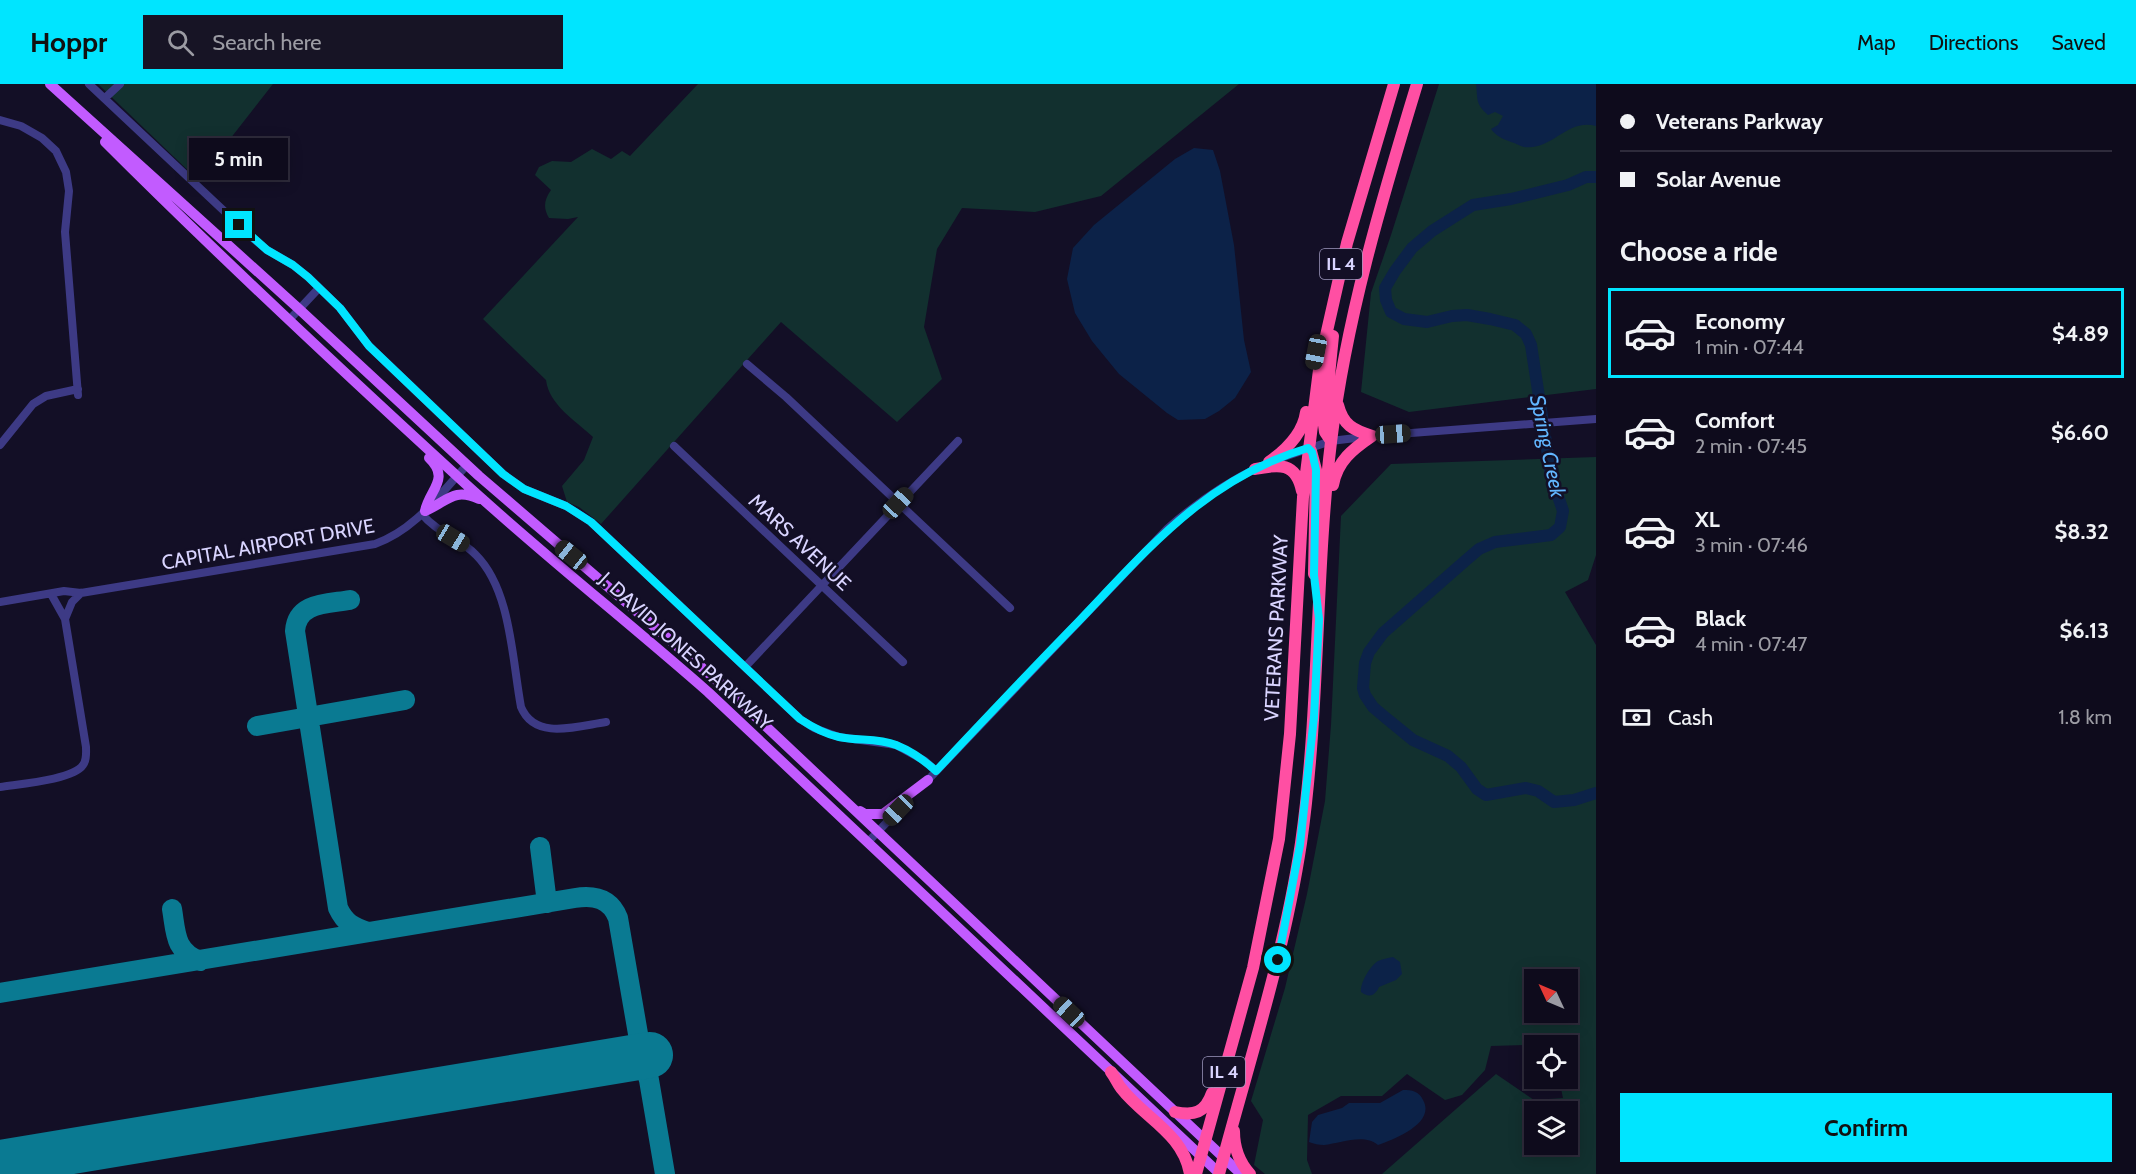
<!DOCTYPE html>
<meta charset="utf-8">
<style>
body{margin:0;font-family:Cabin,sans-serif;background:#171425;color:#f1f3f6;height:100vh;display:flex;flex-direction:column;font-size:22px;white-space:nowrap}
*{box-sizing:border-box;margin:0}
p{font-size:20px;color:#9b9ba3}
.icon{flex:none;width:33px;height:33px;fill:none;stroke:currentColor;stroke-width:2;stroke-linecap:round;stroke-linejoin:round}
.map{position:relative;flex:1;overflow:hidden}
.drawer{display:flex;flex-direction:column;background:#0e0b1c;width:540px}
.drawer>*{flex:none}
.top-card{display:grid;align-content:center;height:132px;padding:0 24px;background:#0e0b1c}
.needle{width:39px;rotate:314deg}
.fabs{position:absolute;left:1524px;top:885px;display:grid;gap:12px}
.fabs a{display:grid;place-items:center;width:54px;height:54px;border-radius:0px;background:#0e0b1c;box-shadow:0 3px 15px #0003,0 0 0 2px #2e2b3b;font-size:30px}
.end{position:absolute;width:27px;height:27px;margin:-14px;border:8px solid #00e5ff;background:#111;box-shadow:0 0 0 3px #111}
.from{border-radius:50%}
.bubble{position:absolute;height:42px;border-radius:0px;background:#0e0b1c;box-shadow:0 3px 15px #0003,0 0 0 2px #2e2b3b;font-size:20px;font-weight:700;line-height:42px;text-align:center}
.car{position:absolute;width:18px;height:36px;margin:-18px -9px;border-radius:8px;box-shadow:0 0 4px 2px #0007;background:linear-gradient(#222 24%,#8ab4d8 0 40%,#222 0 76%,#8ab4d8 0 86%,#222 0)}
.top-card b{display:flex;align-items:center;gap:21px;height:57px;font-size:22px}
.top-card b+b{border-top:2px solid #2e2b3b}
.top-card i{width:15px;height:15px;background:#f1f3f6}
ul{padding:0;list-style:none}
li{display:flex;align-items:center;gap:18px;height:90px;margin:0 12px 9px;padding:0 12px;border:3px solid transparent;border-radius:0px}
li div{flex:1}
li b{display:block;font-size:22px}
li em{font-style:normal;font-weight:700}
li.on{border-color:#00e5ff}
li>.icon{width:54px;height:54px;stroke-width:1.5}
h2{padding:0 24px;font-size:27px;line-height:72px}
.pay{display:flex;align-items:center;gap:15px;height:66px;padding:0 24px;font-size:22px}
.pay p{margin-inline-start:auto}
.primary-button{display:flex;gap:12px;margin-top:auto;padding:12px 24px}
.primary-button a{flex:1;height:69px;border-radius:0px;background:#00e5ff;color:#111;font-size:24px;font-weight:700;line-height:69px;text-align:center}
header{display:flex;align-items:center;gap:36px;box-sizing:border-box;height:84px;padding:0 30px;background:#00e5ff;color:#111}
header strong{font-size:28px}
nav{display:flex;gap:33px;margin-inline-start:auto;font-size:21px}
.search{width:420px;height:54px;background:#171425;display:flex;align-items:center;gap:15px;box-sizing:border-box;padding:0 21px;border-radius:0px;color:#9b9ba3;font-size:22px}
main{display:flex;flex:1;min-height:0}
.map>svg:first-child{display:block}
.green{fill:#12302f;fill-rule:evenodd}
.water{fill:#0c2248}
.lines{fill:none;stroke-linecap:round;stroke-linejoin:round}
.river{stroke:#0c2248;stroke-width:12}
.taxiway{stroke:#0a7a92;stroke-width:20}
.runway{stroke:#0a7a92;stroke-width:46}
.minor{stroke:#3d3a85;stroke-width:8}
.major{stroke:#c25bff;stroke-width:10}
.highway{stroke:#ff4fa3;stroke-width:12}
.route{stroke:#00e5ff;stroke-width:8}
.labels{text-anchor:middle;dominant-baseline:central;stroke-width:5;stroke-linejoin:round;paint-order:stroke}
.shield{fill:#130f26;stroke:#9e99be;stroke-width:1.5}
.shield-label{font-size:18px;font-weight:bold;fill:#d9d4ff}
.street-label{font-size:20px;fill:#d9d4ff;stroke:#130f26}
.water-label{font-size:21px;font-style:italic;fill:#62b6ff;stroke:#130f26}
</style>
<header>
<strong>Hoppr</strong>
<div class="search"><svg class="icon" aria-label="search" viewBox="0 0 24 24"><circle cx="10" cy="10" r="6"/><path d="M15 15l6 6"/></svg>Search here</div>
<nav><a>Map</a><a>Directions</a><a>Saved</a></nav>
</header>
<main>
<div class="map">
<svg width="1596" height="1090" viewBox="0 0 1596 1090">
<rect width="100%" height="100%" fill="#130f26"/>
<path class="green" d="M98,0H273L198,96Z
M698,0H1239L1101,112L1035,128L962,124L937,165L924,243L942,295L897,338L781,238L601,440L579,423L567,418L562,402L584,376L593,353C576,337 549,321 546,296L483,235L578,133L568,135L549,134C543,124 544,116 551,106L535,91L539,83L552,77L571,78L592,65L611,75L622,67L630,72Z
M1439,0H1596V305L1409,328L1361,308L1371,209L1391,151Z
M1596,373V471L1588,496L1565,508L1596,561V1090H1382L1496,990L1534,1016L1563,1014L1559,995L1568,994V962H1534V970L1525,961L1491,962L1485,986L1462,1011L1445,1016L1407,990L1382,1012H1341L1308,1031L1307,1076L1312,1090H1265L1254,1081L1263,1036L1251,1017L1285,904L1307,810L1325,717L1331,641L1341,432L1391,380ZM1534,896H1568V928H1534ZM1534,1028H1568V1060H1534Z"/>
<path class="water" d="M1476,0H1596V42C1567,34 1552,67 1524,63C1520,62 1515,59 1511,58C1503,55 1496,52 1491,45L1498,41L1503,32L1495,28L1488,31C1475,19 1478,16 1476,0Z
M1194,64L1213,66L1220,87L1234,161L1244,256L1251,288L1235,314L1219,327L1205,335L1178,336L1167,329L1119,290L1092,257L1075,229L1067,195L1073,164L1094,141L1175,75Z
M1393,873L1400,878L1402,890L1396,896L1379,903C1375,912 1369,914 1361,908C1360,899 1370,882 1378,877C1382,875 1388,874 1393,873Z
M1403,1006C1412,1006 1419,1007 1423,1016C1436,1039 1395,1055 1378,1061C1364,1049 1341,1059 1324,1061C1319,1061 1314,1060 1309,1058L1312,1038L1318,1031L1342,1024L1349,1019H1380Z"/>
<g class="lines">
<path class="river" d="M1596,93H1586L1568,101L1511,115L1473,121L1432,147L1412,164L1395,187L1385,204L1386,216L1391,228L1404,235L1427,238L1452,232L1467,231L1490,235L1515,241L1526,250L1531,261L1551,391L1563,427L1560,443L1551,451L1495,458L1479,465L1465,477L1383,549L1369,568L1365,579L1363,604L1365,611L1373,623L1386,634L1413,656L1448,672L1461,683L1477,705L1486,711L1526,704L1538,707L1554,718L1574,716L1596,709"/>
<path class="taxiway" d="M350,516C327,520 297,518 295,547L338,824C345,839 353,843 368,848
M257,642L405,616
M540,763L547,819
M172,825C176,848 174,867 200,877
M0,909L575,814C594,811 610,814 618,834L642,973L649,996L665,1090"/>
<path class="runway" d="M0,1079L650,971"/>
<path class="minor" d="M89,0L255,156L267,166L293,181L308,193L340,224L369,262L503,390L524,405L566,422L591,438L800,635L814,644L839,653L896,661L925,677L936,687
M105,14L120,0
M0,36L21,42L42,54L56,67L66,88L69,107L65,148L78,311
M290,235L319,204
M747,280L786,313L1010,524
M0,361L33,320L46,312L78,305
M674,362L903,578
M1278,375L1331,357L1372,352L1596,335
M422,430C437,449 460,454 476,471C511,506 512,575 521,623C535,657 578,642 606,638
M0,518L64,507L81,509L375,460C415,446 439,411 467,381
M65,535L72,518L81,509
M745,583L958,357
M925,699L1167,445C1195,420 1225,399 1259,383
M0,703C18,700 73,696 83,681C87,676 86,669 86,663L65,535L51,510
M868,758L908,716"/>
<path class="major" d="M50,0L299,225L479,392L721,600L1241,1090
M105,58C219,172 338,283 457,392C538,467 625,535 708,608L1220,1090
M425,427C429,406 451,395 429,374
M425,427C447,418 453,403 479,415
M860,727L865,730H883L928,696"/>
<path class="highway" d="M1338,321C1343,341 1353,346 1372,352
M1331,357L1325,348L1324,341L1333,252
M1311,367L1316,386L1314,490
M1269,378C1286,366 1303,350 1306,328
M1255,385C1279,380 1296,378 1302,407
M1333,401C1337,377 1353,365 1372,352
M1111,988C1115,993 1117,999 1121,1004C1144,1034 1183,1049 1190,1090
M1175,1028C1194,1032 1205,1029 1212,1009
M1234,1047C1234,1063 1239,1078 1250,1090
M1196,1090L1253,884L1279,755L1290,650L1303,413L1320,278L1347,159L1394,0
M1219,1090C1248,980 1284,872 1301,759C1320,626 1315,491 1331,358C1346,236 1381,118 1417,0"/>
</g>
<g class="lines">
<path class="route" d="M239,141L267,166L293,181L308,193L340,224L369,262L503,390L524,405L566,422L591,438L800,635C812,643 825,650 839,653C858,657 878,654 896,661C911,667 924,676 936,687C983,637 1030,587 1078,538C1148,465 1206,394 1308,364L1312,368L1316,386L1314,491L1319,535L1314,633L1300,761L1278,876"/>
</g>
<g class="labels">
<g class="shield">
<rect x="1320" y="165" width="42" height="30" rx="4.5"/>
<rect x="1203" y="973" width="42" height="30" rx="4.5"/>
</g>
<g class="shield-label">
<text x="1341" y="180">IL 4</text>
<text x="1224" y="988">IL 4</text>
</g>
<g class="street-label">
<text transform="translate(800 458) rotate(43)">MARS AVENUE</text>
<text transform="translate(268 460) rotate(-10)">CAPITAL AIRPORT DRIVE</text>
<text transform="translate(1276 544) rotate(-87)">VETERANS PARKWAY</text>
<text transform="translate(686 567) rotate(42)">J. DAVID JONES PARKWAY</text>
</g>
<g class="water-label">
<text transform="translate(1548 362) rotate(78)">Spring Creek</text>
</g>
</g>
</svg>
<div class="fabs">
<a><svg class="needle" viewBox="-14 -14 28 28"><path d="M0-13l5 13h-10z" fill="#e53935"/><path d="M0 13l5-13h-10z" fill="#9b9ba3"/></svg></a>
<a><svg class="icon" aria-label="locate" viewBox="0 0 24 24"><circle cx="12" cy="12" r="6"/><path d="M12 2v4M12 18v4M2 12h4M18 12h4"/></svg></a>
<a><svg class="icon" aria-label="layers" viewBox="0 0 24 24"><path d="M12 4l9 5-9 5-9-5zM3 14l9 5 9-5"/></svg></a>
</div>
<i class="end from" style="left:1278px;top:876px"></i>
<i class="end" style="left:239px;top:141px"></i>
<div class="bubble" style="left:189px;top:54px;width:99px">5 min</div>
<i class="car" style="left:1316px;top:268px;rotate:191deg"></i>
<i class="car" style="left:1393px;top:350px;rotate:86deg"></i>
<i class="car" style="left:898px;top:419px;rotate:43deg"></i>
<i class="car" style="left:453px;top:454px;rotate:121deg"></i>
<i class="car" style="left:571px;top:471px;rotate:309deg"></i>
<i class="car" style="left:898px;top:726px;rotate:224deg"></i>
<i class="car" style="left:1069px;top:928px;rotate:313deg"></i>
</div>
<section class="drawer">
<div class="top-card">
<b><i class="from"></i>Veterans Parkway</b>
<b><i></i>Solar Avenue</b>
</div>
<h2>Choose a ride</h2>
<ul>
<li class="on"><svg class="icon" aria-label="car" viewBox="0 0 24 24"><path d="M5 17H2v-5l4-1 3-4h7l3 4 3 1v5h-3M9 17h6M6 11h13"/><circle cx="7" cy="17" r="2"/><circle cx="17" cy="17" r="2"/></svg><div><b>Economy</b><p>1 min · 07:44</p></div><em>$4.89</em></li>
<li><svg class="icon" aria-label="car" viewBox="0 0 24 24"><path d="M5 17H2v-5l4-1 3-4h7l3 4 3 1v5h-3M9 17h6M6 11h13"/><circle cx="7" cy="17" r="2"/><circle cx="17" cy="17" r="2"/></svg><div><b>Comfort</b><p>2 min · 07:45</p></div><em>$6.60</em></li>
<li><svg class="icon" aria-label="car" viewBox="0 0 24 24"><path d="M5 17H2v-5l4-1 3-4h7l3 4 3 1v5h-3M9 17h6M6 11h13"/><circle cx="7" cy="17" r="2"/><circle cx="17" cy="17" r="2"/></svg><div><b>XL</b><p>3 min · 07:46</p></div><em>$8.32</em></li>
<li><svg class="icon" aria-label="car" viewBox="0 0 24 24"><path d="M5 17H2v-5l4-1 3-4h7l3 4 3 1v5h-3M9 17h6M6 11h13"/><circle cx="7" cy="17" r="2"/><circle cx="17" cy="17" r="2"/></svg><div><b>Black</b><p>4 min · 07:47</p></div><em>$6.13</em></li>
</ul>
<div class="pay"><svg class="icon" aria-label="cash" viewBox="0 0 24 24"><path d="M3 7h18v10H3z"/><circle cx="12" cy="12" r="2"/></svg>Cash<p>1.8 km</p></div>
<div class="primary-button"><a>Confirm</a></div>
</section>
</main>
